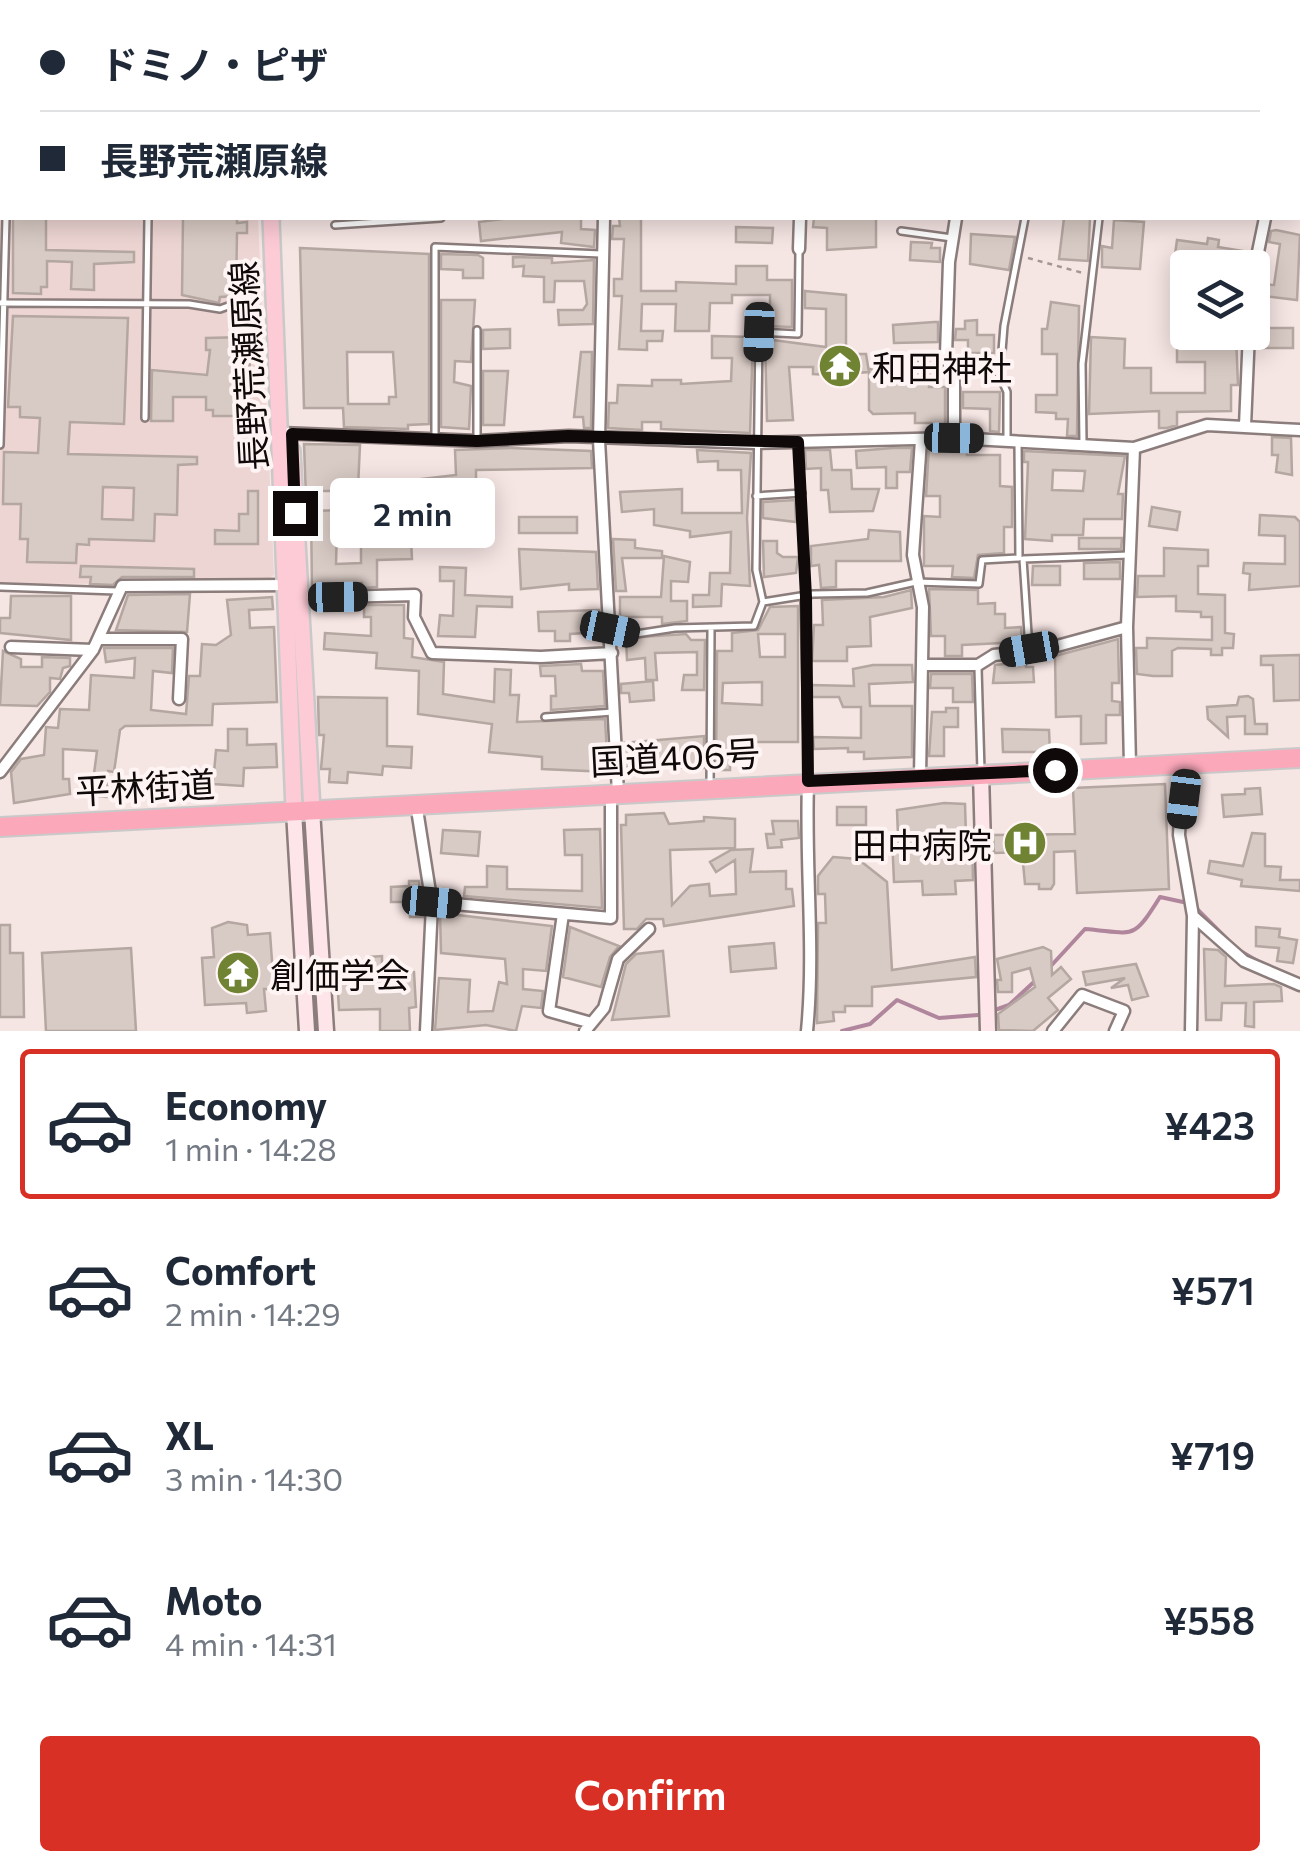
<!DOCTYPE html>
<meta charset="utf-8">
<style>
body{margin:0;font-family:Commissioner,"Noto Sans JP",sans-serif;background:#f2f2f3;color:#1f2937;height:100vh;display:flex;flex-direction:column;font-size:38px;white-space:nowrap}
*{box-sizing:border-box;margin:0}
p{font-size:32px;color:#747a83}
.icon{flex:none;width:55px;height:55px;fill:none;stroke:currentColor;stroke-width:2;stroke-linecap:round;stroke-linejoin:round}
.map{position:relative;height:1031px;overflow:hidden}
.side{display:flex;flex-direction:column;background:#fff;flex:1}
.side>*{flex:none}
.banner{position:absolute;left:0px;top:0px;width:1300px;height:220px;box-shadow:0 5px 25px #0003;display:grid;align-content:center;height:220px;padding:0 40px;background:#fff}
.controls{position:absolute;left:1170px;top:250px;display:grid;gap:20px}
.controls a{display:grid;place-items:center;width:100px;height:100px;border-radius:10px;background:#fff;box-shadow:0 5px 25px #0003;font-size:50px}
.end{position:absolute;width:45px;height:45px;margin:-22px;border:12px solid #0f0a09;background:#fff;box-shadow:0 0 0 5px #fff}
.from{border-radius:50%}
.bubble{position:absolute;height:70px;border-radius:10px;background:#fff;box-shadow:0 5px 25px #0003;font-size:32px;font-weight:600;line-height:70px;text-align:center}
.car{position:absolute;width:30px;height:60px;margin:-30px -15px;border-radius:12px;box-shadow:0 0 8px 2px #0007;background:linear-gradient(#222 24%,#8ab4d8 0 40%,#222 0 76%,#8ab4d8 0 86%,#222 0)}
.banner b{display:flex;align-items:center;gap:35px;height:95px;font-size:38px}
.banner b+b{border-top:2px solid #e0e1e3}
.banner i{width:25px;height:25px;background:#1f2937}
ul{padding:18px 0 0;list-style:none}
li{display:flex;align-items:center;gap:30px;height:150px;margin:0 20px 15px;padding:0 20px;border:5px solid transparent;border-radius:10px}
li div{flex:1}
li b{display:block;font-size:38px}
li em{font-style:normal;font-weight:600}
li.active{border-color:#d93025}
li>.icon{width:90px;height:90px;stroke-width:1.5}
.action{display:flex;gap:20px;margin-top:auto;padding:20px 40px}
.action a{flex:1;height:115px;border-radius:10px;background:#d93025;color:#fff;font-size:40px;font-weight:600;line-height:115px;text-align:center}
.map>svg:first-child{display:block}
.built{fill:#edd5d3}
.lines{fill:none;stroke-linecap:round;stroke-linejoin:round}
.stream{stroke:#b0869c;stroke-width:4}
.building{fill:#d8cac4;stroke:#b4a6a0;stroke-width:2.5;fill-rule:evenodd}
.lane-casing{stroke:#8b7d7b;stroke-width:10}
.street-casing{stroke:#8b7d7b;stroke-width:15}
.secondary-casing{stroke:#8b7d7b;stroke-width:19}
.primary-casing{stroke:#cac9c9;stroke-width:20}
.highway-casing{stroke:#cac9c9;stroke-width:22}
.path{stroke:#a39795;stroke-width:2.5;stroke-dasharray:5 5;stroke-linecap:butt}
.lane{stroke:#fff;stroke-width:5}
.street{stroke:#fff;stroke-width:10}
.secondary{stroke:#fee5ea;stroke-width:14}
.primary{stroke:#fdcbd6;stroke-width:15}
.highway{stroke:#fba8ba;stroke-width:18}
.route{stroke:#0f0a09;stroke-width:12}
.labels{text-anchor:middle;dominant-baseline:central;stroke-width:8;stroke-linejoin:round;paint-order:stroke}
.street-label{font-size:35px;fill:#0f0a09;stroke:#fef4f3}
.poi-label{font-size:35px;fill:#0f0a09;stroke:#fef4f3;text-anchor:start}
</style>
<div class="map">
<svg width="1300" height="1031" viewBox="0 0 1300 1031">
<rect width="100%" height="100%" fill="#f5e5e3"/>
<path class="built" d="M0,0H248L2,2V218H258L274,575L262,583L0,584Z"/>
<g class="lines">
<path class="stream" d="M1195,907L1227,939
M1237,949L1259,962
M1049,968L1085,929C1134,933 1132,942 1160,897L1183,902
M995,1010L1009,1005L1035,981
M842,1031L870,1024L897,1000L939,1018L978,1015"/>
</g>
<path class="building" d="M13,218H46V250L134,252V262L94,264V290L71,289L72,262L47,261V287H41V294L13,293Z
M183,218H237V223L247,222V233H237L236,296L220,297L219,303L182,295Z
M510,218H581V229L595,230L594,247L561,243L562,232L481,241L479,222Z
M619,218H641V291H676V282L736,284V266H767V280H792V327L764,326V315H770V295H732V303H710L709,331H675L676,304H642L641,331H663L662,341H647V350L619,349L622,296H614V279H622L624,239H612L613,226H620Z
M814,218H876V247L827,250V228L813,227Z
M1064,218H1090L1088,261L1059,259Z
M1114,220L1144,222L1140,269L1102,267V246L1112,248Z
M736,227L773,228L772,243L736,242Z
M1276,230L1300,235L1297,300L1255,295L1260,284L1274,285L1280,244L1269,242L1271,231Z
M971,234L1015,237L1009,270L970,264Z
M1208,238L1219,240L1218,247L1249,252L1246,268L1174,262L1177,240L1207,244Z
M911,242L932,243L931,248H940V262L910,260Z
M300,248L429,254V424L408,425V429L344,427L343,408H304ZM347,352H393L396,397H389V404H348Z
M441,254L478,255L483,258V278H463V270L441,269Z
M513,257L552,258V263L594,260L593,324L559,325L558,310H583L587,304L584,281H555L554,302H544V277L523,276L524,266L513,267Z
M805,291L846,295V354H866L869,372L829,375L813,374V367H789L793,420L767,421L765,339L826,347V309L805,308Z
M441,300H475L471,362L455,361L454,382L471,386L469,429L441,427Z
M1051,302L1079,306L1077,436H1067L1068,419H1056V413L1036,412V395H1057V354H1042V329H1047Z
M13,316L128,318L124,424L70,422L68,454L197,457V464L178,465L177,515L155,514L154,541L89,539V545L77,544L76,563L27,562L28,539H20L21,504H3L4,452L38,453L40,418L20,417V407H8ZM103,487L134,488L133,520L102,519Z
M977,320V335H994V353H968V340H955L956,329H965V321Z
M248,322H259V347H250L249,416H213V410H206V397H173V421H151L152,370L207,375L210,350H206V338L248,337Z
M934,322H938V342L894,343L893,325Z
M1256,328H1293V348H1257Z
M510,329V348L483,349V330Z
M712,336L753,337L750,433L661,429V422H642V430L608,428L609,403H617L618,385L652,386V380H681V384L731,381L732,358H712Z
M1207,336H1236L1238,385H1231V411L1177,412V425L1167,428H1159V411L1089,414L1091,337L1125,339L1124,368H1151V393H1205V362H1177V345H1207Z
M581,352H592L591,428H584L583,417H574Z
M894,361L929,362V387H945V429L931,430V423H915V413L873,414L869,410V369H894Z
M483,371H508L504,425H483Z
M963,392H1000L999,432L990,431V409L963,408Z
M1272,437L1291,438L1292,475L1276,472L1278,455H1272Z
M304,444L360,445L357,509H367L368,528L337,529L336,564L361,563V541L411,540L412,559L377,560V587L363,588L362,583L312,589L311,511L344,510L345,491H318V498H306Z
M929,447H967V455H1000V486L1012,487V527H1004V553L978,555L974,578L952,577L953,566H924V516L940,517V496H926Z
M511,448L591,451L592,468L476,470V489L411,495L412,508H400L399,496L388,497L386,483L456,475L455,450Z
M893,448H912L910,472H897V488H886V467L857,468L856,451Z
M697,450L751,453L747,518L750,586L722,584L721,606L693,607V595H709L710,573H730L731,532L690,537V531L654,525V509L622,512L620,492L682,489V513H742L741,470H718V461L698,462Z
M805,450H830L832,470H851L852,489H879L873,511L830,512L828,490H821V468L806,469Z
M1024,451L1125,456L1118,494H1123L1122,519H1084L1083,535H1052V541L1025,539L1028,462H1024ZM1053,470L1085,471L1083,491L1052,490Z
M248,491H258V544H215V530L239,531V514H248Z
M795,500L796,522L763,518V502Z
M1152,507L1180,512L1177,530L1149,526Z
M1260,515L1295,517L1300,522V586L1249,590L1250,574L1243,573L1244,563L1285,564V536L1259,535Z
M519,517H577V533H519Z
M869,530L900,532L901,561H836V587L821,588L819,565L811,566V546L868,539Z
M1079,538H1122L1121,549H1079Z
M613,539L635,540V548L662,551V558H622L626,591H616Z
M763,541H777V553L783,557H798L796,573L764,577Z
M1164,548L1208,550V566H1198V594L1225,595V633L1234,634L1233,648H1222V655H1211V649L1178,648L1172,651V676H1153L1137,674L1136,648H1147V638L1212,640V617H1201V612L1176,611V596L1137,597L1138,576H1164Z
M519,549L596,552L598,589L569,590V584L521,589Z
M664,556L690,562L688,582L671,581V601H687V621L662,624V617H620V597H661Z
M1120,562V579H1084V563Z
M81,566L194,569V577H122L113,585L90,584L91,577H80Z
M1033,566H1060V585H1032Z
M440,567L466,568L465,595L512,597V607L477,606L475,637L438,636L440,615L453,616L454,581H440Z
M929,589L978,590V604L995,603V614H1005V628L1021,627L1022,642L962,645V656H945V636H931Z
M911,590L912,608L870,617L871,646L847,647V661H812L814,625H823L822,600L884,597Z
M190,594L187,632L116,630L128,595Z
M11,596H71V640L0,633V618H10Z
M272,597L273,609L249,610L250,628L274,627L277,702L213,704L212,725L125,726L120,730L114,772L108,771L107,797L91,796L97,751L63,749V779H69L70,794L14,803L11,772L21,759L44,755L46,727L58,728L60,709L89,710L91,675L134,678L135,658L106,662L104,648H173L172,673L153,671L151,710L186,714L189,676H200L202,644L216,645L231,635L227,600Z
M364,605H404V638L413,639L412,657L444,662L443,694L494,702L495,669L511,670L510,695H519L517,722L605,719L608,772L542,769V757L489,752L492,724L418,714L419,671L376,668L377,653L324,649L325,633L371,636V617H364Z
M798,606V742H751L753,751L730,754V770H716L717,651H732V633L758,630L770,607ZM758,634H785V657H760ZM762,682V705L722,703L723,683Z
M599,610L601,632L570,634V641H555V631H539L538,612Z
M686,634L691,640H705L704,690H682L684,675H697V652L655,653L657,680H646L645,658L627,660L626,638Z
M1118,639L1119,683H1112V701L1120,702V715H1106V743L1081,744V716L1056,717L1055,656Z
M3,651L21,659V667H42V657L70,658V666L63,668L60,679L50,678V692L37,706L0,705Z
M1300,655V700L1274,701L1273,665H1261V656Z
M1026,662V667H1033L1034,682L993,683L995,665Z
M581,664L582,671H603L605,706L551,710V696H556L555,676H541L540,666Z
M873,665H912L913,682L869,684L870,706H912V757L864,759V752H848V748L814,749L813,737L861,738V707H843L839,697H812V685L854,686L853,669Z
M931,674H972L973,702H953V688H930Z
M653,681L654,700L630,702L629,693H621V684Z
M1248,696L1253,699L1255,724H1267V734H1245V716L1227,717L1228,737L1208,719L1207,707L1237,705L1239,697Z
M318,697L387,698V746L412,747L411,768L383,766L382,775L348,772L347,783L329,782L330,769H321L324,735H319Z
M946,708H958V727H944V756H929L932,712H946Z
M228,729H247V745L276,744L277,767L244,768L243,786L213,784L216,750L228,751Z
M1002,729L1049,730L1050,752H1003Z
M704,736V768L625,767L624,743Z
M1165,784L1169,889L1077,893L1075,851L1054,852V884L1051,889H1039V884H1025L1022,852L994,853L993,835L1075,834L1073,788Z
M1260,788L1262,814L1224,817L1222,795L1245,794V789Z
M944,803L965,804L966,836H972L973,880L955,881L956,894L923,895L922,881L894,882L892,836H898L897,810Z
M837,807H866V825H837Z
M664,813L669,824L704,821V817L735,819V848L670,850L672,905L690,886L709,884L710,896L736,894L735,860L716,872L710,862L731,850L753,849L750,872L786,871V889H792L794,906L664,926L663,919H646L637,929H624L621,825H626V815Z
M772,821H798L799,838L781,840L782,847L768,848L766,834H774Z
M600,829L602,908L464,896L465,887H487V866L507,867V889L582,891V855H565L564,830Z
M443,830L480,832L478,856L441,853Z
M1252,833L1265,834V866L1281,867L1280,880H1300V891L1241,886L1242,880L1208,873L1210,861L1243,866Z
M833,857L858,859L887,882L892,970L975,957L976,977L872,987V1006H845V1012H833L834,1021L817,1023L818,923H826L825,894H818V876Z
M409,881H419L423,917H410V902H391V887L409,886Z
M440,913L552,926L546,971L523,969V989L543,991L541,1008L522,1006L516,1031L486,1025L435,1030L439,978L470,980L468,1012L493,1011L499,982L507,984L505,959L441,953Z
M228,922L247,925L248,935L270,933L274,989H264L266,1011L247,1013L246,1003L205,1005L202,958L214,957L212,928Z
M0,925H10V953H23L24,1017H0Z
M570,927L619,946L610,957L601,987L563,977Z
M1256,927L1280,929L1279,937L1297,940L1293,963L1277,961L1279,948L1256,946Z
M774,943L776,968L731,972L729,947Z
M1043,947L1051,951L1052,975L1061,967L1071,979L1048,998L1058,1010L1033,1031L999,1030L998,1014L1035,987L1030,968L1012,973V992H998L997,980H1001L997,959Z
M131,948L136,1031H46L42,953Z
M1204,949L1218,950L1226,957L1225,986L1274,984L1281,987L1282,1001L1254,1002V1027L1245,1026L1246,1003H1222L1221,1020H1206Z
M663,951L669,1016L612,1020L626,964L636,954Z
M382,956V974L414,972L416,1007L409,1008L410,1031H380V1009L339,1010L337,975L369,974V957Z
M1136,964L1148,996L1132,1000L1128,985L1111,988L1125,978L1086,985L1083,972Z"/>
<g class="lines">
<g class="lane-casing">
<path id="lane" d="M0,77H2
M0,169H2
M335,225L441,218
M901,231L952,238
M0,303L189,304L220,309L231,305
M477,330V438
M145,418L148,218
M435,438V247L601,254
M1007,439V392L1000,376L1004,326L1025,218
M798,442L806,597
M1018,443L1019,557
M1083,443L1082,364L1099,218
M0,445L6,218
M756,496L802,493
M0,587L117,591
M804,597L808,779
M763,602L756,570L759,332L798,334L799,252
M610,629L636,634L675,628L754,626L763,602L813,594L867,593L916,582L979,584L982,560L1019,558
M1029,649L1023,559L1129,555
M978,668L981,771
M545,717L613,712
M710,787L711,630"/>
</g>
<g class="street-casing">
<path id="street" d="M659,0V2
M792,0V2
M967,2V0
M1246,2L1247,0
M1298,151L1300,153
M604,218L599,440L618,793
M799,249L800,218
M1252,281L1265,218
M1245,426L1249,332
M281,433L477,441L569,436L755,443L954,438L1134,448L1207,425L1300,430
M954,438V381L946,355L949,262L956,218
M298,598L415,595L414,617L432,653L541,657L612,653
M98,639H182L179,699
M11,647L93,650
M922,665H978L994,655L1046,649L1127,627
M1183,763L1179,835L1193,916L1191,1031
M1130,766L1127,627L1134,448
M0,772L93,650L122,586L287,585
M920,776L923,607L913,555L921,440
M416,803L432,905L426,1031
M432,902L611,918V794
M563,914L549,1011L588,1022
M1193,916L1244,961L1300,985
M585,1031L604,1008L618,959L649,929
M807,1031C815,948 805,866 808,783
M1053,1031L1082,995L1124,1011L1115,1031"/>
</g>
<g class="secondary-casing">
<path id="secondary" d="M981,773L988,1031
M312,810L326,1031
M294,811L307,1031"/>
</g>
<g class="primary-casing">
<path id="primary" d="M261,0V2
M271,0V2
M271,218L294,811
M292,451L312,810"/>
</g>
<g class="highway-casing">
<path id="highway" d="M0,827L1300,758"/>
</g>
<path class="path" d="M1028,258L1083,273"/>
<use href="#lane" class="lane"/>
<use href="#street" class="street"/>
<use href="#secondary" class="secondary"/>
<use href="#primary" class="primary"/>
<use href="#highway" class="highway"/>
</g>
<g class="lines">
<path class="route" d="M295,513L292,434L477,441L568,436L798,442L806,597L808,781L1055,770"/>
</g>
<defs>
<g id="temple-disc" transform="scale(2.25)"><circle r="9.5" fill="#708333" stroke="#fef4f3"/><path d="M0-6L5-2H3V0L6.5 2.5H4V6H1.5V3h-3V6H-4V2.5H-6.5L-3 0V-2H-5Z" fill="#fff"/></g>
<g id="hospital-disc" transform="scale(2.25)"><circle r="9.5" fill="#708333" stroke="#fef4f3"/><path d="M-5-5h3v3.5h4V-5h3V5h-3V1.5h-4V5h-3Z" fill="#fff"/></g>
</defs>
<g fill-rule="evenodd">
<use href="#temple-disc" x="840" y="366"/>
<use href="#hospital-disc" x="1025" y="843"/>
<use href="#temple-disc" x="238" y="973"/>
</g>
<g class="labels">
<g class="street-label">
<text transform="translate(247 366) rotate(-93)">長野荒瀬原線</text>
<text transform="translate(675 756) rotate(-3)">国道406号</text>
<text transform="translate(145 786) rotate(-3)">平林街道</text>
</g>
<g class="poi-label">
<text x="872" y="366">和田神社</text>
<text x="992" y="843" text-anchor="end">田中病院</text>
<text x="270" y="973">創価学会</text>
</g>
</g>
</svg>
<div class="controls">
<a><svg class="icon" aria-label="layers" viewBox="0 0 24 24"><path d="M12 4l9 5-9 5-9-5zM3 14l9 5 9-5"/></svg></a>
</div>
<i class="end from" style="left:1055px;top:770px"></i>
<i class="end" style="left:295px;top:513px"></i>
<div class="bubble" style="left:330px;top:478px;width:165px">2 min</div>
<i class="car" style="left:759px;top:332px;rotate:182deg"></i>
<i class="car" style="left:954px;top:438px;rotate:91deg"></i>
<i class="car" style="left:338px;top:597px;rotate:89deg"></i>
<i class="car" style="left:610px;top:629px;rotate:102deg"></i>
<i class="car" style="left:1029px;top:649px;rotate:260deg"></i>
<i class="car" style="left:1184px;top:799px;rotate:187deg"></i>
<i class="car" style="left:432px;top:902px;rotate:95deg"></i>
<div class="banner">
<b><i class="from"></i>ドミノ・ピザ</b>
<b><i></i>長野荒瀬原線</b>
</div>
</div>
<section class="side">
<ul>
<li class="active"><svg class="icon" aria-label="car" viewBox="0 0 24 24"><path d="M5 17H2v-5l4-1 3-4h7l3 4 3 1v5h-3M9 17h6M6 11h13"/><circle cx="7" cy="17" r="2"/><circle cx="17" cy="17" r="2"/></svg><div><b>Economy</b><p>1 min · 14:28</p></div><em>¥423</em></li>
<li><svg class="icon" aria-label="car" viewBox="0 0 24 24"><path d="M5 17H2v-5l4-1 3-4h7l3 4 3 1v5h-3M9 17h6M6 11h13"/><circle cx="7" cy="17" r="2"/><circle cx="17" cy="17" r="2"/></svg><div><b>Comfort</b><p>2 min · 14:29</p></div><em>¥571</em></li>
<li><svg class="icon" aria-label="car" viewBox="0 0 24 24"><path d="M5 17H2v-5l4-1 3-4h7l3 4 3 1v5h-3M9 17h6M6 11h13"/><circle cx="7" cy="17" r="2"/><circle cx="17" cy="17" r="2"/></svg><div><b>XL</b><p>3 min · 14:30</p></div><em>¥719</em></li>
<li><svg class="icon" aria-label="car" viewBox="0 0 24 24"><path d="M5 17H2v-5l4-1 3-4h7l3 4 3 1v5h-3M9 17h6M6 11h13"/><circle cx="7" cy="17" r="2"/><circle cx="17" cy="17" r="2"/></svg><div><b>Moto</b><p>4 min · 14:31</p></div><em>¥558</em></li>
</ul>
<div class="action"><a>Confirm</a></div>
</section>
